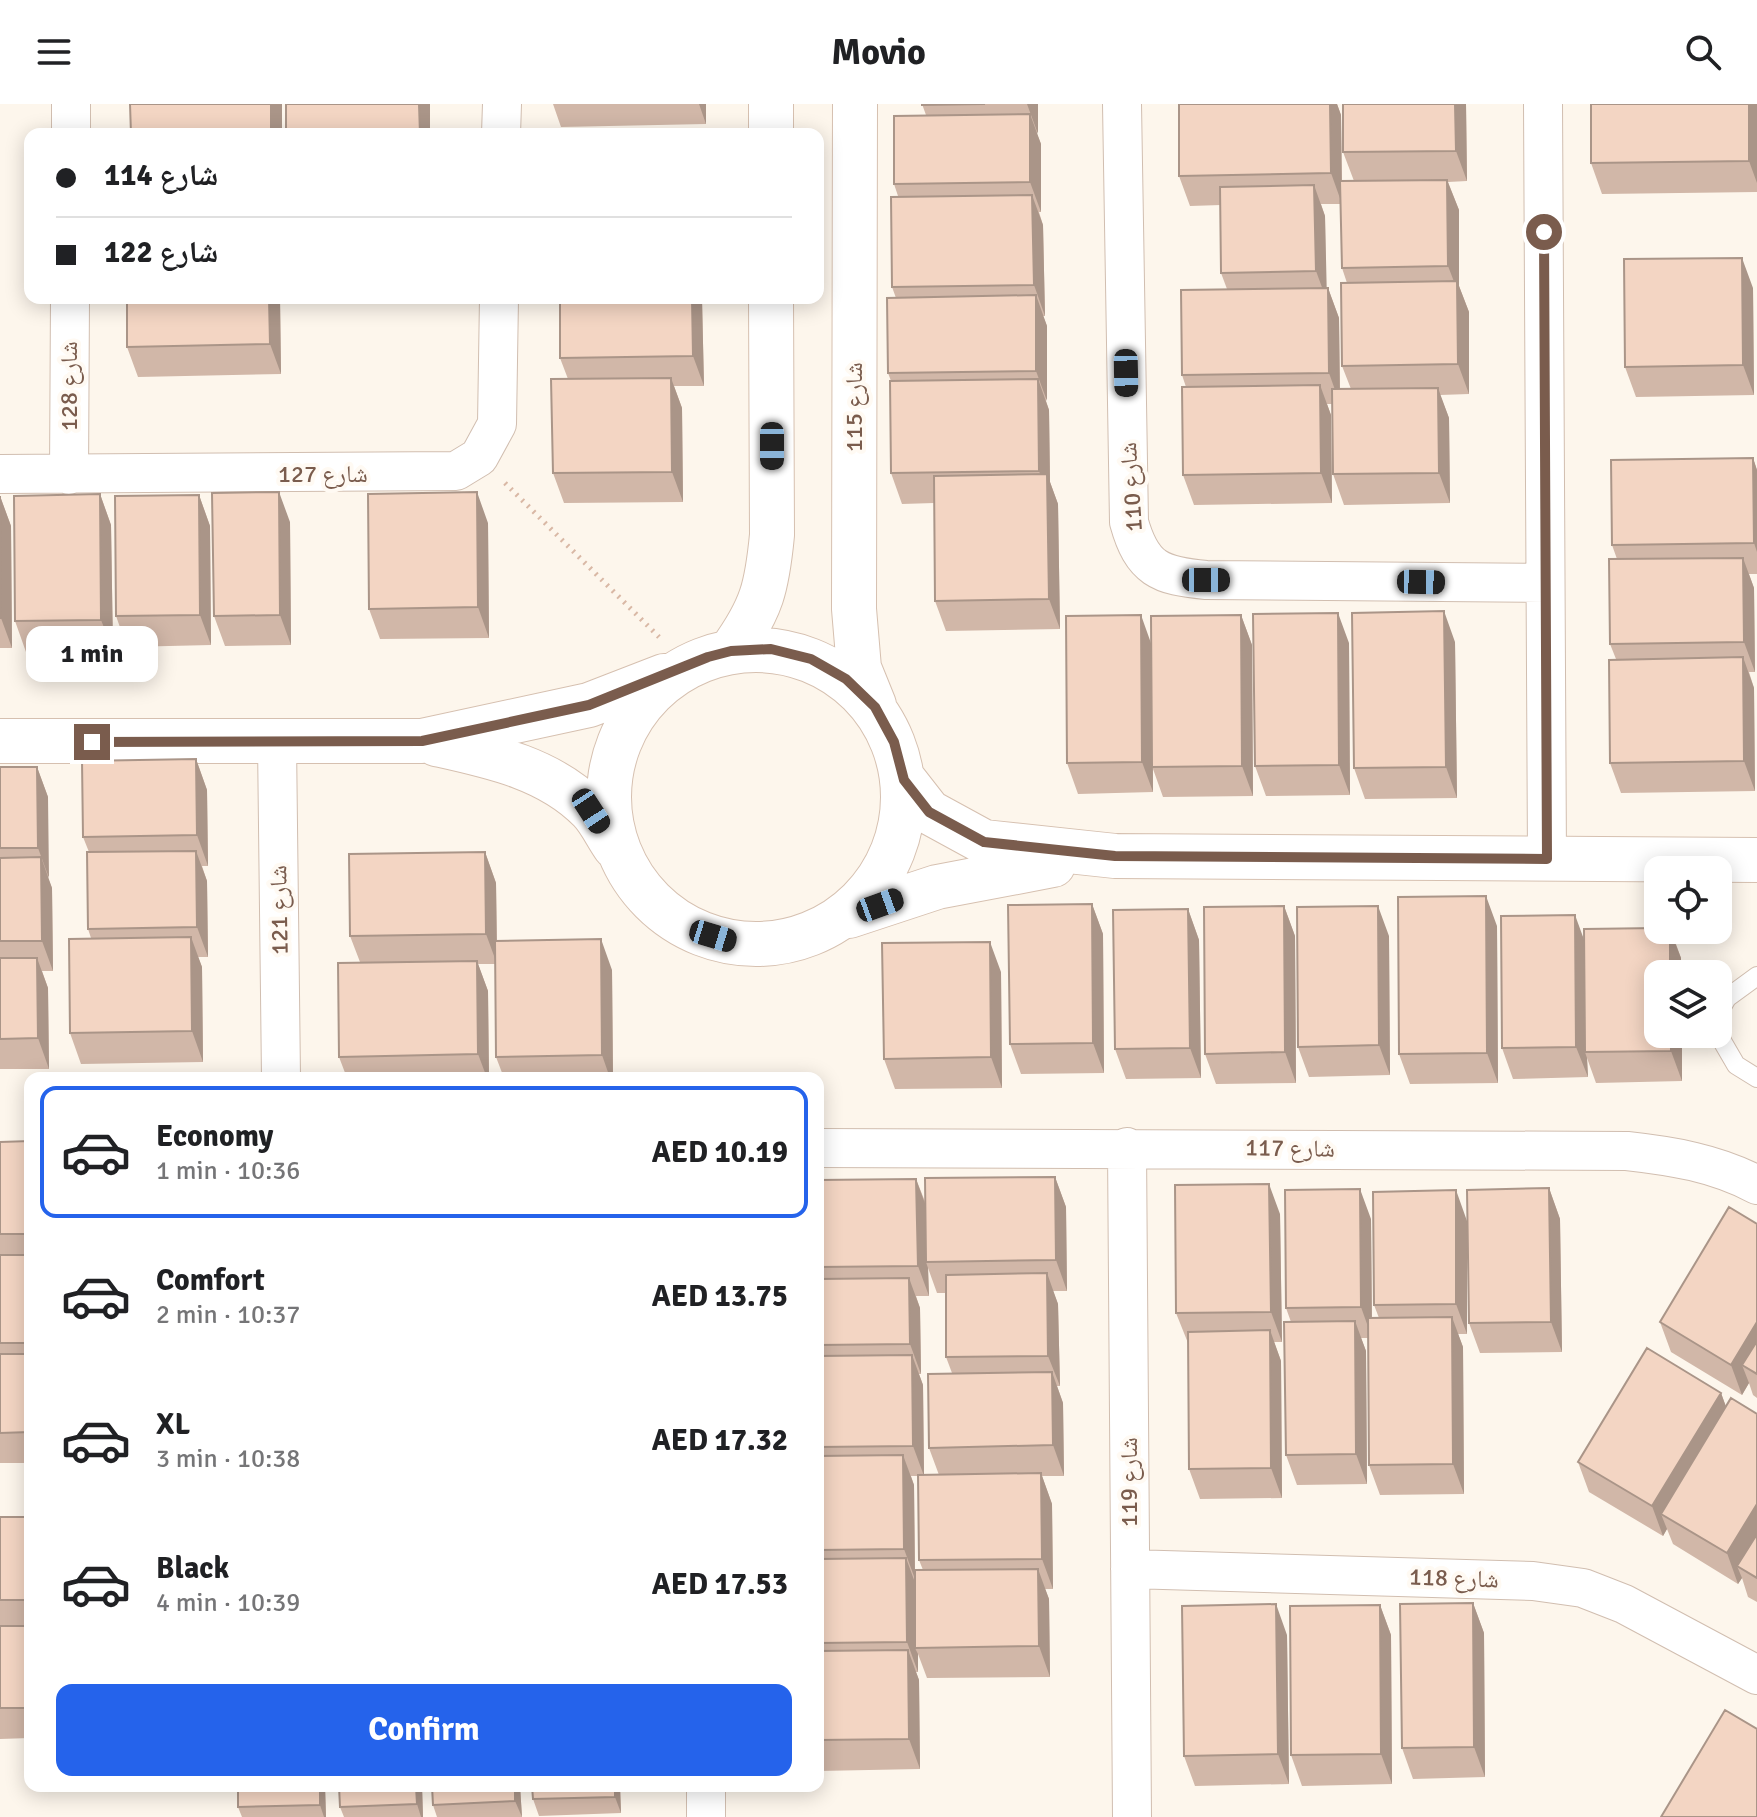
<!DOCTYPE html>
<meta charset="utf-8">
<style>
body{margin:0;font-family:Signika,"Noto Naskh Arabic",sans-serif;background:#f6f6f6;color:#202124;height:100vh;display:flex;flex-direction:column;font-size:30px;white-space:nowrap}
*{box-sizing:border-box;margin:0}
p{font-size:26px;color:#757577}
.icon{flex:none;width:44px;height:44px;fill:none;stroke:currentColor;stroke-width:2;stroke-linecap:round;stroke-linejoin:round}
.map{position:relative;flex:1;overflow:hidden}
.details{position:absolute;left:24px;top:968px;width:800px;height:720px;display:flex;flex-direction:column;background:#fff;border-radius:16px;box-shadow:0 4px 20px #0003}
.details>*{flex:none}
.top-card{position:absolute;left:24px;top:24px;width:800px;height:176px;border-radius:16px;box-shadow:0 4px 20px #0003;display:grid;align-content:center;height:176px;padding:0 32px;background:#fff}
.fabs{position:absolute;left:1644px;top:752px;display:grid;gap:16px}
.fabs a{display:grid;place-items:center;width:88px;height:88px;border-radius:16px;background:#fff;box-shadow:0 4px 20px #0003;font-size:40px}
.end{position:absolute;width:36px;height:36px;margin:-18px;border:10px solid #7a5c4d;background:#fff;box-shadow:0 0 0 4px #fff}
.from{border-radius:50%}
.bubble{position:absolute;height:56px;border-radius:16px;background:#fff;box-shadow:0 4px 20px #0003;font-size:26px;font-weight:700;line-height:56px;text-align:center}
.car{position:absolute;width:24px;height:48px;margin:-24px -12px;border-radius:10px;box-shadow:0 0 6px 2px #0007;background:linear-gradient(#222 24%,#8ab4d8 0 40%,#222 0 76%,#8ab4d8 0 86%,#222 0)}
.top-card b{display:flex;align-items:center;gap:28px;height:76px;font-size:30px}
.top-card b+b{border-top:2px solid #e0e0e0}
.top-card i{width:20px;height:20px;background:#202124}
ul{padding:14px 0 0;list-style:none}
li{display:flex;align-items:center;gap:24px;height:132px;margin:0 16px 12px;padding:0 16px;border:4px solid transparent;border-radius:16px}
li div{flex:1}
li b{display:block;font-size:30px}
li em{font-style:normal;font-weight:700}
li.current{border-color:#2563eb}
li>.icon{width:72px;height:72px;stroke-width:1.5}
.primary-button{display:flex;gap:16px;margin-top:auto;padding:16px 32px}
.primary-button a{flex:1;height:92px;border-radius:16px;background:#2563eb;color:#fff;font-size:32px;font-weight:700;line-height:92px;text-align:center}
header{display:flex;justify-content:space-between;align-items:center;height:104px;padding:0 32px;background:#fff;font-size:36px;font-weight:700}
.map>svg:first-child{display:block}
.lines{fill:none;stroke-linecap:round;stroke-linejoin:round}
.lane-casing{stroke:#d1beb0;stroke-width:20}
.street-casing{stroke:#d1beb0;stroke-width:40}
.secondary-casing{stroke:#d6c0b0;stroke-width:46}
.path{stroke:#d9b8a5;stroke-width:5;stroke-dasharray:2 6;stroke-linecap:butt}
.lane{stroke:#fff;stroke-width:18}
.street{stroke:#fff;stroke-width:38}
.secondary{stroke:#fff;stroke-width:44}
.wall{fill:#d1b7a8;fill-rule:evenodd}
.shaded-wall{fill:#aa9588}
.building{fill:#f3d5c3;stroke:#aa9588;stroke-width:2}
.route{stroke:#7a5c4d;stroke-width:10}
.labels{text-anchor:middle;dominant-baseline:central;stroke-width:8;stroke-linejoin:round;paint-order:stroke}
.street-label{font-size:24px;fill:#7a5c4d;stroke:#fffaf3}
</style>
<header><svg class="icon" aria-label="menu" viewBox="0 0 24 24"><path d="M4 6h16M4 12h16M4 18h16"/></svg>Movio<svg class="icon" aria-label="search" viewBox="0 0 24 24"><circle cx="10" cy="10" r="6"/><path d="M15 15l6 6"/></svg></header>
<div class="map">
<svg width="1757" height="1713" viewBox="0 0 1757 1713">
<rect width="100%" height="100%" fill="#fdf6ec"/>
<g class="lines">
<g class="lane-casing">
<path id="lane" d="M1718,910L1727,894L1757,872
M1718,930L1736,961L1757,974"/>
</g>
<g class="street-casing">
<path id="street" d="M1122,0L1129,418C1142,465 1160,472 1206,476L1544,479
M1543,0L1547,755
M71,30V0
M501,30L502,0
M0,370L456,367L479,353L497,320L499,194
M69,371L70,194
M277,638L281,974
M1127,1043L1132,1713
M818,1044L1627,1047C1672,1052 1716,1059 1757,1081
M1130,1465L1533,1477L1583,1484L1624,1500L1757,1571
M706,1713V1682"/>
</g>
<g class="secondary-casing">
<path id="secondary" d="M771,0V30
M855,0L854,505L859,564L874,601
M609 693a147 147 0 1 1 294 0a147 147 0 1 1-294 0Z
M731,547C762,504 767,483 772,431L771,194
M0,637H422L589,601L664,572
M436,640C490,652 549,664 590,706C600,716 607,732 615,743
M904,676L929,708L984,738L1115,752L1757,756
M849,812L937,783L1053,761"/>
</g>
<path class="path" d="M505,379L659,533"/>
<use href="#lane" class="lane"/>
<use href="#street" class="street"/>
<use href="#secondary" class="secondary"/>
</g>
<path class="wall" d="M553,0H706V20L561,23Z
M922,0H1038L1037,30L1041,40V108H1039L1043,121L1045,212H1043L1047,222L1046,297L1049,306L1050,378L1058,400L1060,525L946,527L935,497L934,399L902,400L891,369V277L888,269L896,194L892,183L898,92L894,80L926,11Z
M1179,0H1337L1341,11L1342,77H1354L1343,48V0H1466L1467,77L1448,78L1459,106V182L1469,208V290L1440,291L1449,314L1450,399L1344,401L1333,370V300H1327L1331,311L1332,399L1194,401L1183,371L1186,283L1182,271L1227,185L1221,169V101L1190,102L1179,72ZM1321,100H1341L1342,164L1347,179L1342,262L1351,285H1340L1339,214L1328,184H1326L1325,112Z
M1757,0V88L1602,90L1591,59Z
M1753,184L1754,291L1636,293L1625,263Z
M127,194H280L281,270L138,273L127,243Z
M560,194H702L704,282H674L682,304L683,398L564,399L553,369L568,275L560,254Z
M1753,354L1757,366V470H1749L1754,484L1755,568H1749L1754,584L1755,687L1621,689L1610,659L1616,555L1610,540L1617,455L1612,441Z
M100,390L111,421L113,546L26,548L15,517Z
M199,391L210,422L211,541L127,543L116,512Z
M0,392L11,422L12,544H0Z
M290,418L291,541L225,542L214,512Z
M488,419L489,534L380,535L369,505Z
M1241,511L1252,541L1253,692L1163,693L1153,665V688L1078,690L1067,659L1151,540Z
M1455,538L1457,694L1365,695L1354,664Z
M1349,539L1350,691L1266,692L1255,662Z
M196,655L207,686L208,762H202L207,777L208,853H198L202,863L203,958L81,960L70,929L91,834L88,825L89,748L83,733Z
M0,663H37L48,693V774L52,784L53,867H42L48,884L49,965H0Z
M485,748L496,779L497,837L612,866L613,974H504L496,953L495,860H478L488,887L489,974H347L339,953L360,858L350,832Z
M1092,800L1103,830L1104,969L1021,970L1010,940Z
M1284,802L1295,832L1296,979L1216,980L1205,950Z
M1188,805L1199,836L1201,974L1126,975L1115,945Z
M1497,822L1498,979L1410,980L1399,950Z
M1658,826H1671L1681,854L1682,977L1596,979L1587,954L1588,973L1513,975L1502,944L1584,835Z
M1389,832L1390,971L1309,973L1298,943Z
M1001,868L1002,984L895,985L884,955Z
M30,1037V1359H0V1038Z
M1055,1073L1066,1103L1067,1187H1053L1058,1200L1060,1282H1057L1063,1299L1064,1372H1042L1052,1400L1053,1485H1045L1049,1495L1050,1573L927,1574L918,1550V1568H916L919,1576L920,1665L818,1667V1076L916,1075L926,1100ZM928,1164L937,1189H946V1253L952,1269L929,1344L939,1371H924L923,1281L919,1270H921L920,1204L916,1192H929ZM911,1372H918L919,1456L923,1466H915L914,1381Z
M1549,1084L1560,1115L1562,1248L1480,1249L1469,1219Z
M1280,1110L1282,1238H1274L1281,1257L1282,1394L1200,1395L1189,1365L1188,1239L1176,1209Z
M1371,1115L1372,1214H1379L1374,1201L1467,1117V1230H1458L1463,1243L1464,1390L1380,1391L1369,1361L1368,1234H1361L1366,1247L1367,1380L1297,1381L1286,1351L1291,1218L1286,1204Z
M1757,1120V1294L1753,1291L1749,1279L1742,1291L1671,1248L1660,1218Z
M1721,1289L1726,1303L1757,1310V1498L1748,1493L1742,1474L1738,1480L1673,1440L1667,1425L1663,1432L1589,1388L1578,1358Z
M0,1413H30V1634L0,1635Z
M1473,1499L1484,1529L1485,1673L1413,1675L1402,1644Z
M1380,1501L1391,1531L1392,1680L1302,1682L1291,1651Z
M1287,1531L1289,1680L1195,1682L1184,1652Z
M238,1682H325L326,1713H242L238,1703Z
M339,1682H422L423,1713H344L340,1703Z
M520,1682L522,1713H437L433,1701Z
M620,1682L621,1709L539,1712L533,1695Z"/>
<path class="shaded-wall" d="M271,0H282V30H271Z
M419,0H430V30H420Z
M699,0H706V20Z
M1027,0H1038V30Z
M1330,0H1337L1341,11L1342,100L1331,69Z
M1455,0H1466L1467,77L1456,47Z
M1749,0H1757V79L1749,57Z
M1030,10L1041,40V108L1030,78Z
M1447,76L1459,106V182L1469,208V290L1458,260V188L1448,162Z
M1314,81L1325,112L1327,197L1316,167Z
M1032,91L1043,121L1045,212L1034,181Z
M1742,154L1753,184L1754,291L1743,261Z
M1328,184L1339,214L1340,300L1329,269Z
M1036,191L1047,222V297L1036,267Z
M269,194H280L281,270L270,240Z
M692,194H702V196L704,282L693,252Z
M671,274L682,304L683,398L672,368Z
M1038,275L1049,306L1050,378L1058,400L1060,525L1049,495L1047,390L1039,367Z
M1320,281L1331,311L1332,399L1321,369Z
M1438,284L1449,314L1450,399L1439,369Z
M1753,354L1757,366V448L1754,439Z
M279,388L290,418L291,541L280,511Z
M477,388L488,419L489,534L478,503Z
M100,390L111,421L113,546L101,516Z
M199,391L210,422L211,541L200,511Z
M0,392L11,422L12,544L1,514Z
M1743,454L1754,484L1755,568L1744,538Z
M1444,507L1455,538L1457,694L1446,663Z
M1338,509L1349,539L1350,691L1339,661Z
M1141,511L1152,542L1153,688L1142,658Z
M1241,511L1252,541L1253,692L1242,662Z
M1743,553L1754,584L1755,687L1744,657Z
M196,655L207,686L208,762L197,731Z
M37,663L48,693L49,774L38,744Z
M196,747L207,777L208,853L197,823Z
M485,748L496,779L497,860L486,830Z
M41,753L52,784L53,867L42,837Z
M1486,792L1497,822L1498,979L1487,949Z
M1092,800L1103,830L1104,969L1093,939Z
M1284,802L1295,832L1296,979L1285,948Z
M1378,802L1389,832L1390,971L1379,941Z
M1188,805L1199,836L1201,974L1190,944Z
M1575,811L1586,841L1585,948L1587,954L1588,973L1576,943Z
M1670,826L1681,854V870H1670Z
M191,833L202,863L203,958L192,927Z
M601,835L612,866L613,974H610L602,951Z
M990,838L1001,868L1002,984L991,953Z
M37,854L48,884L49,965L38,934Z
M477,857L488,887L489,974H487L478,950Z
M1671,930H1682V977L1671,947Z
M1055,1073L1066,1103L1067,1187L1056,1156Z
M916,1075L927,1105L926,1158L928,1164L929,1192L918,1162Z
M1269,1080L1280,1110L1282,1238L1271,1208Z
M1549,1084L1560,1115L1562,1248L1551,1218Z
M1360,1085L1371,1115L1372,1234L1361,1203Z
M1456,1086L1467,1117V1230L1456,1200Z
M1047,1169L1058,1200L1060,1282L1048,1252Z
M909,1174L920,1204L921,1270L910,1240Z
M1452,1213L1463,1243L1464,1390L1453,1360Z
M1355,1217L1366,1247L1367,1380L1356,1350Z
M1757,1218V1266L1742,1261L1749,1279L1742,1291L1731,1261Z
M1270,1226L1281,1257L1282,1394L1271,1364Z
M912,1251L923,1281L924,1372L913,1342Z
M1052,1268L1063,1299L1064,1372L1053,1341Z
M1721,1289L1732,1319L1661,1410L1667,1425L1663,1432L1652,1402Z
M903,1351L914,1381L915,1475L904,1445Z
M1041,1369L1052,1400L1053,1485L1042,1455Z
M1757,1400V1448L1737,1462L1742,1474L1738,1480L1727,1449Z
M906,1454L917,1484L915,1544L918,1550V1568L907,1538Z
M1038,1465L1049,1495L1050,1573L1039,1542Z
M1473,1499L1484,1529L1485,1673L1474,1643Z
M1276,1500L1287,1531L1289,1680L1278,1650Z
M1380,1501L1391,1531L1392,1680L1381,1650Z
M908,1546L919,1576L920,1665L909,1635Z
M320,1682H325L326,1713H324L320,1701Z
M416,1682H422L423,1713H421L417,1700Z
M515,1682H520L522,1713L515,1697Z
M615,1682H620L621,1709L615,1693Z"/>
<path class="building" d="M130,0H271V30H131Z
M286,0H419L420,30H286Z
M922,0H985L922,1Z
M1179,0H1330L1331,69L1179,72Z
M1343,0H1455L1456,47L1343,48Z
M1591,0H1749V57L1591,59Z
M1030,10V78L894,80V12Z
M1447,76L1448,162L1342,164L1340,77Z
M1314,81L1316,167L1221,169L1220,83Z
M1032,91L1034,181L892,183L891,93Z
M1742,154L1743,261L1625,263L1624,155Z
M1457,177L1458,260L1342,262L1341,179Z
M1328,184L1329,269L1182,271L1181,186Z
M1036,191V267L888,269L887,194Z
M127,194H269L270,240L127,243Z
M560,194H692L693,252L560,254Z
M671,274L672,368L553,369L551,275Z
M1038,275L1039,367L891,369L890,277Z
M1320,281L1321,369L1183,371L1182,283Z
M1438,284L1439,369L1333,370L1332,285Z
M1753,354L1754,439L1612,441L1611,356Z
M1047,370L1049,495L935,497L934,372Z
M279,388L280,511L214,512L212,389Z
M477,388L478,503L369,505L368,390Z
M100,390L101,516L15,517L14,392Z
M199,391L200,511L116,512L115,392Z
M0,392L1,514H0Z
M1743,454L1744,538L1610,540L1609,455Z
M1444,507L1446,663L1354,664L1352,509Z
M1338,509L1339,661L1255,662L1253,510Z
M1141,511L1142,658L1067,659L1066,512Z
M1241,511L1242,662L1152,663L1151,512Z
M1743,553L1744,657L1610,659L1609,556Z
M196,655L197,731L83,733L82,657Z
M0,663H37L38,744H0Z
M196,747L197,823L88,825L87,748Z
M485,748L486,830L350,832L349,750Z
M41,753L42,837H0V754Z
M1486,792L1487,949L1399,950L1398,793Z
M1092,800L1093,939L1010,940L1008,801Z
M1284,802L1285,948L1205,950L1204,803Z
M1378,802L1379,941L1298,943L1297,803Z
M1188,805L1190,944L1115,945L1113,806Z
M1575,811L1576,943L1502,944L1501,812Z
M1658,824V826H1670V870H1658V930H1671V947L1585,948L1584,825Z
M191,833L192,927L70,929L69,835Z
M601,835L602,951L496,953L495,837Z
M990,838L991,953L884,955L882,839Z
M0,854H37L38,934L0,935Z
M477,857L478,950L339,953L338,859Z
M30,1037V1130H0V1038Z
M1055,1073L1056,1156L926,1158L925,1074Z
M916,1075L918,1162L818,1163V1076Z
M1269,1080L1271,1208L1176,1209L1175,1081Z
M1549,1084L1551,1218L1469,1219L1467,1086Z
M1360,1085L1361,1203L1286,1204L1285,1086Z
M1456,1086V1200L1374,1201L1373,1088Z
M1729,1103L1757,1120V1218L1731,1261L1660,1218Z
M0,1151H30V1239H0Z
M1047,1169L1048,1252L946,1253V1171Z
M909,1174L910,1240L818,1241V1175Z
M1452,1213L1453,1360L1369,1361L1368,1214Z
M1355,1217L1356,1350L1286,1351L1284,1218Z
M1270,1226L1271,1364L1189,1365L1188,1228Z
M1757,1237V1270L1742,1261Z
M1647,1244L1721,1289L1652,1402L1578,1358Z
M0,1250H30V1328L0,1329Z
M912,1251L913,1342L818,1343V1252Z
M1052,1268L1053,1341L929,1344L928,1270Z
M1731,1294L1757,1310V1400L1727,1449L1661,1410Z
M903,1351L904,1445L818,1446V1352Z
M1041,1369L1042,1455L919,1456L918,1371Z
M0,1413H30V1496H0Z
M1757,1430V1474L1737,1462Z
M906,1454L907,1538L818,1539V1455Z
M1038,1465L1039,1542L915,1544V1466Z
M1473,1499L1474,1643L1402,1644L1400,1500Z
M1276,1500L1278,1650L1184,1652L1182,1502Z
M1380,1501L1381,1650L1291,1651L1290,1502Z
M0,1522H30V1604H0Z
M908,1546L909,1635L818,1636V1547Z
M1725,1606L1757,1625V1713H1661Z
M238,1682H320V1701L238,1703Z
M339,1682H416L417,1700L340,1703Z
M432,1682H515V1697L433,1701Z
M532,1682H615V1693L533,1695Z"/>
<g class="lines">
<path class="route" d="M92,638L422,637L589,601L708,553L731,547L771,545L811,555L846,575L875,603L894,638L904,676L929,708L984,738L1115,752L1547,755L1544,128"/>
</g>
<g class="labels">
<g class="street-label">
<text transform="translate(69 282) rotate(-90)">شارع 128</text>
<text transform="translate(854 303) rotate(-90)">شارع 115</text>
<text x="323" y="370">شارع 127</text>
<text transform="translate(1131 383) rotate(-94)">شارع 110</text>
<text transform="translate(279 806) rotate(-91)">شارع 121</text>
<text transform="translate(1290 1044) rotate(1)">شارع 117</text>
<text transform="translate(1129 1378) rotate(-90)">شارع 119</text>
<text transform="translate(1454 1474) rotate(2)">شارع 118</text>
</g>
</g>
</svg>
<div class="fabs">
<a><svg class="icon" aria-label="locate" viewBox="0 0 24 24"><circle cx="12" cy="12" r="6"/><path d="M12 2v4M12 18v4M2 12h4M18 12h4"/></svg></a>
<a><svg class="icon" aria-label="layers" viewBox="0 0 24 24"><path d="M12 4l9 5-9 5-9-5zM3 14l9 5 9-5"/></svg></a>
</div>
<i class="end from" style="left:1544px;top:128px"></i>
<i class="end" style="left:92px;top:638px"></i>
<div class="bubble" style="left:26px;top:522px;width:132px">1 min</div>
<i class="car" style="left:1126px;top:269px;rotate:179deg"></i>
<i class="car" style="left:772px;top:342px;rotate:180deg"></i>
<i class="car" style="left:1206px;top:476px;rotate:90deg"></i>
<i class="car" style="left:1421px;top:478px;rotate:91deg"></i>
<i class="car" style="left:591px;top:707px;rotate:147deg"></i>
<i class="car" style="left:880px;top:801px;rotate:70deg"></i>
<i class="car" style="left:713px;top:832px;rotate:107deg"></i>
<div class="top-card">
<b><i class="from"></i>شارع 114</b>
<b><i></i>شارع 122</b>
</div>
<section class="details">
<ul>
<li class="current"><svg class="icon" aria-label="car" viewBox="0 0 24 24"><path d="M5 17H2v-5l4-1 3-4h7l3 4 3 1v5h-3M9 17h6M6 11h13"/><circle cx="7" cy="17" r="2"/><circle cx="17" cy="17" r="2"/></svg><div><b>Economy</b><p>1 min · 10:36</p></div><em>AED 10.19</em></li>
<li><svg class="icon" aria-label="car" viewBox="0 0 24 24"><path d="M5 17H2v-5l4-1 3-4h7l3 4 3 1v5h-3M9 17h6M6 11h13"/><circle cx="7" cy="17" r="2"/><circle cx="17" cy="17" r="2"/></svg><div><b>Comfort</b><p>2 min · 10:37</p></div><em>AED 13.75</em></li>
<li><svg class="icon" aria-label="car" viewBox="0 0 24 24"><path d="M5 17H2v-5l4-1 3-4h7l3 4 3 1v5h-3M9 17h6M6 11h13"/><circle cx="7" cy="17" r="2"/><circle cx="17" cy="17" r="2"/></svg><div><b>XL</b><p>3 min · 10:38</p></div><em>AED 17.32</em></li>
<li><svg class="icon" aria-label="car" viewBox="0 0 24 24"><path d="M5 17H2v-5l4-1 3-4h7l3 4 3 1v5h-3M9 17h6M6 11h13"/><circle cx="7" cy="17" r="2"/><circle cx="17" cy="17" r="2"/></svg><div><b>Black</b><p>4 min · 10:39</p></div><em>AED 17.53</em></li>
</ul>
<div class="primary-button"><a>Confirm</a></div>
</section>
</div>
